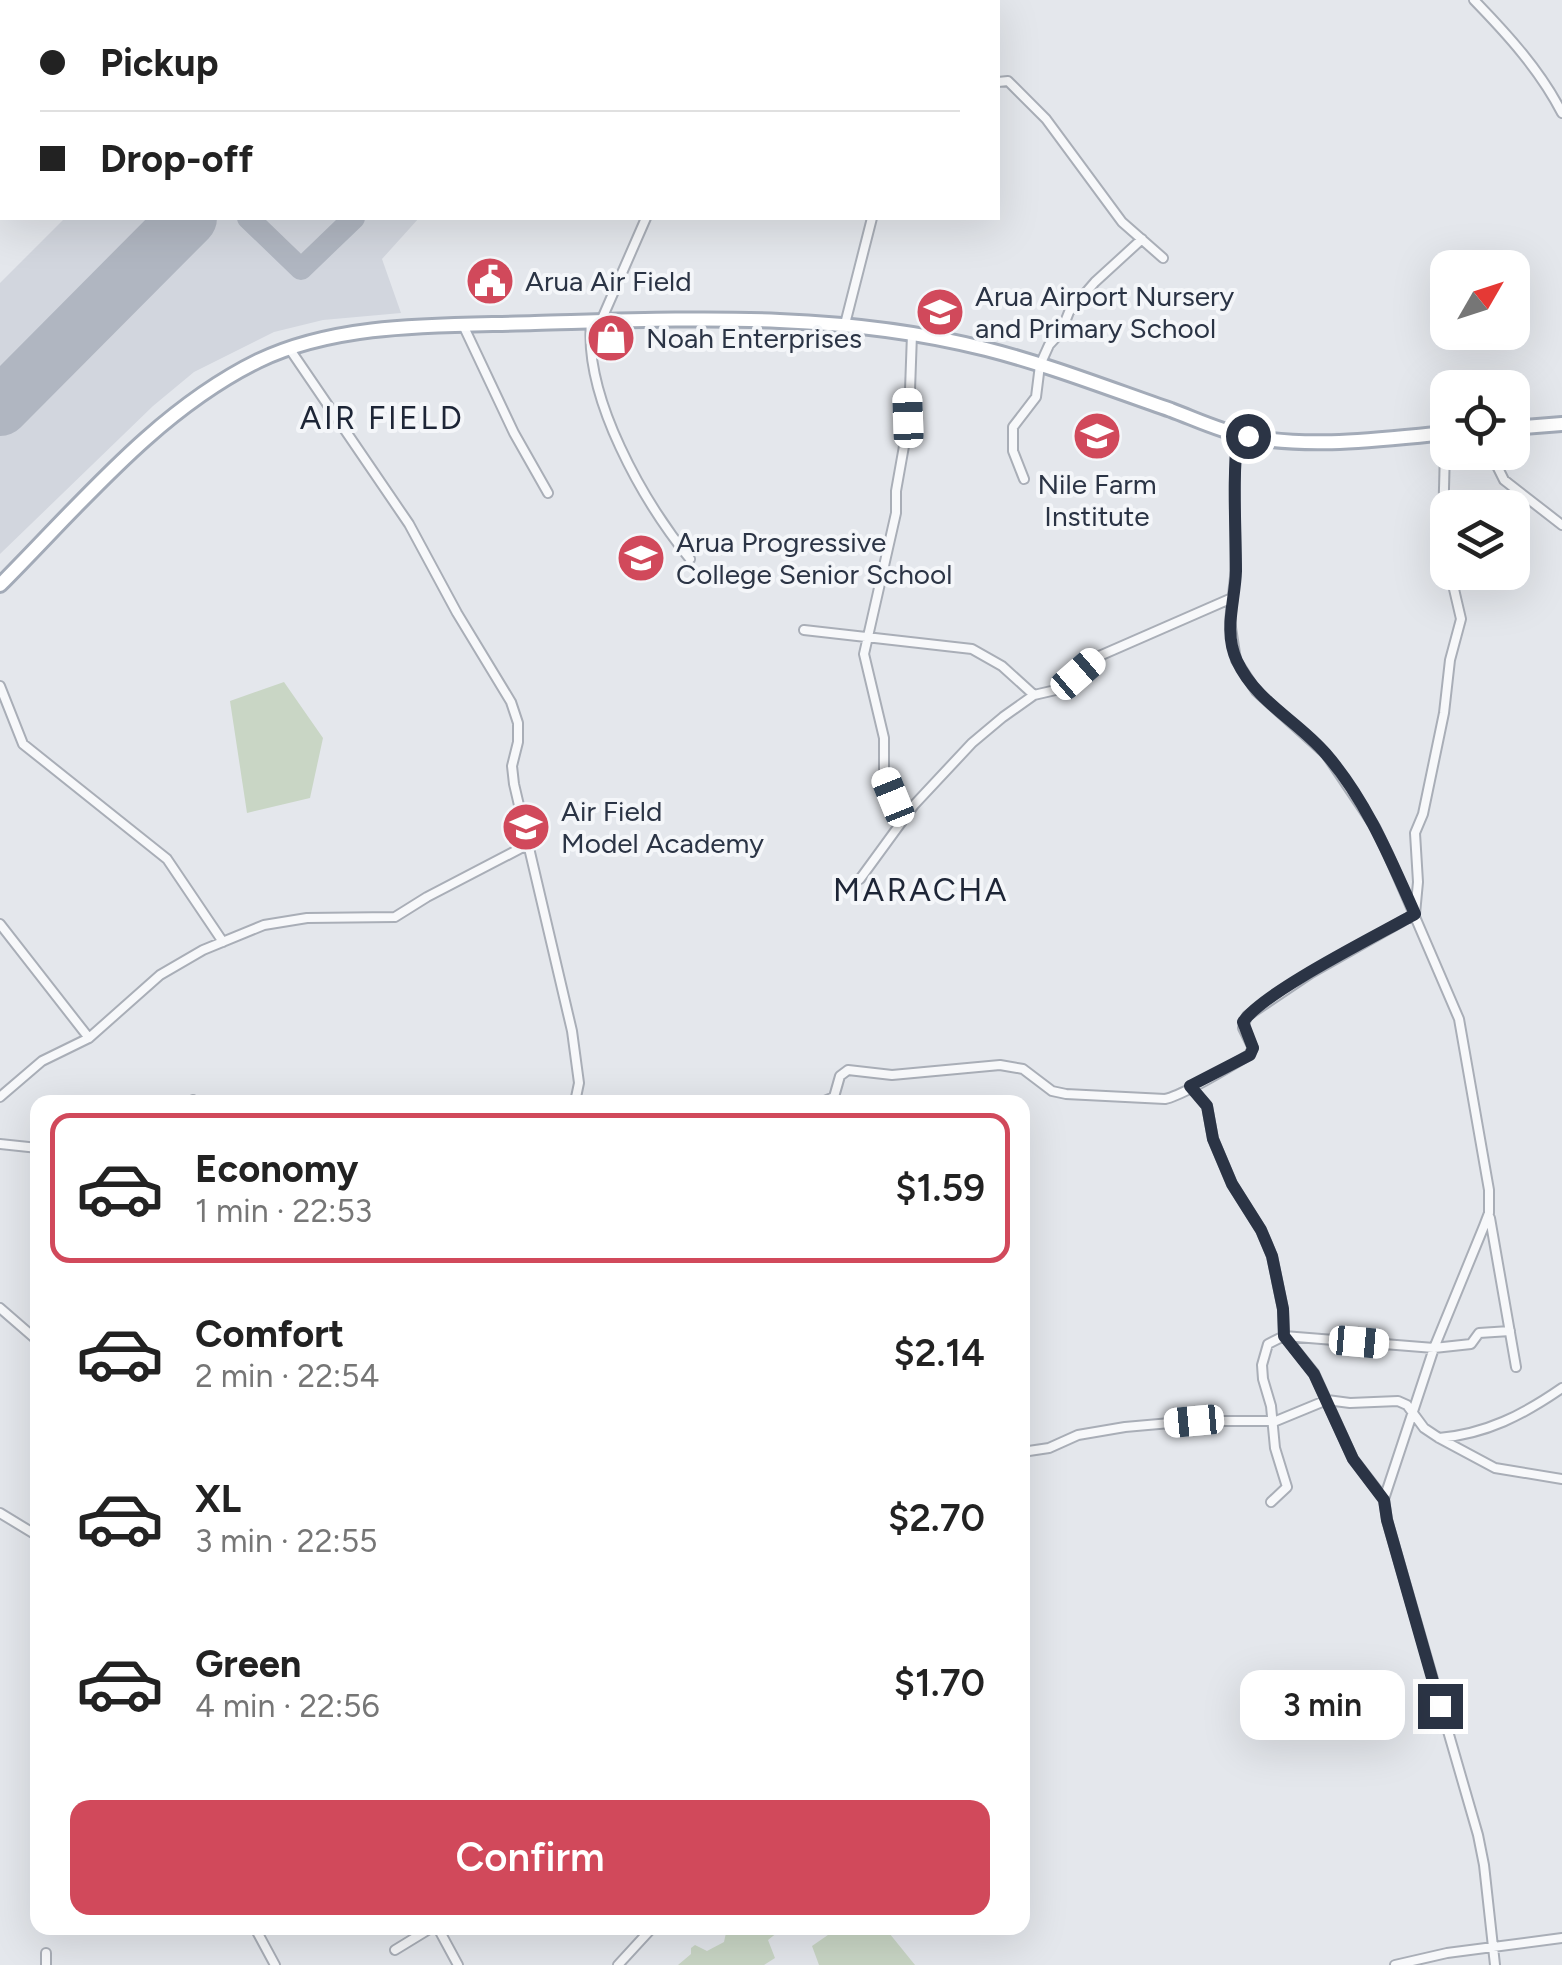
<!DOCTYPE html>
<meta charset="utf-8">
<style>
body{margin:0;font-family:Figtree,sans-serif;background:#f6f6f6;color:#222;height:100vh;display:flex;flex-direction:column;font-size:38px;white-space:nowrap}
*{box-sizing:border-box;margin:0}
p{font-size:32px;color:#767676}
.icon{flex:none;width:55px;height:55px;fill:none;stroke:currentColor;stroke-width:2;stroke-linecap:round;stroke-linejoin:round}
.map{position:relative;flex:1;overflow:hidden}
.panel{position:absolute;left:30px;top:1095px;width:1000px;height:840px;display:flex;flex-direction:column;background:#fff;border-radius:20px;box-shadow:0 10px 40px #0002}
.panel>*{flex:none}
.banner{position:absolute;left:0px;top:0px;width:1000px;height:220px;box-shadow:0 10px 40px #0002;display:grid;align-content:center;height:220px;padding:0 40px;background:#fff}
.needle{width:65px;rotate:51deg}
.tools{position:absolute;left:1430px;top:250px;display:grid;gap:20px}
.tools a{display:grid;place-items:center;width:100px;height:100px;border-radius:20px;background:#fff;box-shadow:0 10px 40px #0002;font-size:50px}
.end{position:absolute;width:45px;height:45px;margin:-22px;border:12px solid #2b3445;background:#fff;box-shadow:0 0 0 5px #fff}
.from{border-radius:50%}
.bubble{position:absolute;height:70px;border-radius:20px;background:#fff;box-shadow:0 10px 40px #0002;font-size:32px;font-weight:600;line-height:70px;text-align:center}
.car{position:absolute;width:30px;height:60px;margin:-30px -15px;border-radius:12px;box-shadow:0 0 8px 2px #0007;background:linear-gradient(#fff 24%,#345 0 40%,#fff 0 76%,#345 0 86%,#fff 0)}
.banner b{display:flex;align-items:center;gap:35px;height:95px;font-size:38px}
.banner b+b{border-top:2px solid #e0e0e0}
.banner i{width:25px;height:25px;background:#222}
ul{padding:18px 0 0;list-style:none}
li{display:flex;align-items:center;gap:30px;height:150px;margin:0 20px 15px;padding:0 20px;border:5px solid transparent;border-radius:20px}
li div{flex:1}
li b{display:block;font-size:38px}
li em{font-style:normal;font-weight:600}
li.selected{border-color:#d1495b}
li>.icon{width:90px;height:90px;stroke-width:1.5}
.button{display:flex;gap:20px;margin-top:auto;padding:20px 40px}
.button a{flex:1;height:115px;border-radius:20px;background:#d1495b;color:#fff;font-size:40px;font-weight:600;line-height:115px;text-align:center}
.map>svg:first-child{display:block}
.built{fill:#d2d6de}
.green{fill:#c9d6c5}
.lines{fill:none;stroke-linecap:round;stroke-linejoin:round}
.taxiway{stroke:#b0b6c1;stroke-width:22}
.runway{stroke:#b0b6c1;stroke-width:58}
.street-casing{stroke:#a9aeb7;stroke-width:12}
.primary-casing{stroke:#a3abb8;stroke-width:18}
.street{stroke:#f7f8fa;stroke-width:8}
.primary{stroke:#fff;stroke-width:12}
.route{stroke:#2b3445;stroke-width:12}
.labels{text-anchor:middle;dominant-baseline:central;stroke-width:8;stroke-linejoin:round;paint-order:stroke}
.poi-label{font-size:28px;fill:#2b3445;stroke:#f4f6f9;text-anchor:start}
.quarter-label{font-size:32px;letter-spacing:2.5px;fill:#1d2536;stroke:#f4f6f9}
</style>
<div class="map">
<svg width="1562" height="1965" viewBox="0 0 1562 1965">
<rect width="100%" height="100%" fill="#e4e7ec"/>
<path class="built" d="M283,0H745L280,2Z
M65,218H419L382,259L401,313L323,320L274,332L194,372L153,406L0,554V283Z"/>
<path class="green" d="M284,682L323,738L310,798L247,813L230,701Z
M727,1928H783L768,1940L775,1958L764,1965H678L691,1954V1948L695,1945L707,1951L724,1942Z
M838,1928H863L873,1934L876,1928H885L915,1965H819L812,1946Z"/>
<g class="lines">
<path class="taxiway" d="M568,2L570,0
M248,218L301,269L354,218"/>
<path class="runway" d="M402,2L404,0
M0,407L188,218"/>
<g class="street-casing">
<path id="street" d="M1474,0C1507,34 1540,70 1562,113
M223,2L244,0
M757,2L758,0
M836,2L839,0
M998,82L1008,81L1046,119L1122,222L1163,258
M0,125L2,124
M601,321L646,218
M591,322C584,398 643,501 690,559
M845,324L872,218
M463,325L514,433L548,493
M289,348L409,524L457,613L511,702L518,723V742L512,766L514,784L572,1031L579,1083L575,1102
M1444,433C1447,477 1439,517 1448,560
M1238,434L1235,459V577L1230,621L1236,660L1256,691L1326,754L1375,827L1388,854L1459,1019L1489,1190V1213L1484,1226L1434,1348L1384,1499L1387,1520L1478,1835L1484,1865L1495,1965
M1490,452L1504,480L1562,525
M1024,479L1013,451V427L1036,397L1040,365L1049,345L1061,332L1069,312L1095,282L1142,239
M804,630L972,649L1002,666L1034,695
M0,686L23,744L167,859L223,942
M902,820L884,773V738L864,654L896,513V491L909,418L912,334
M860,879L914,805L972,743L1003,717L1034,695L1060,689L1097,657L1232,598
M0,924L89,1038L160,975L203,950L264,925L307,918L395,917L427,897L527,845
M1190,1086L1207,1106L1213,1139L1232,1184L1261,1230L1272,1256L1283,1309L1284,1336L1434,1348L1471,1344L1479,1333L1510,1331
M0,1097L42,1061L89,1038
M189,1102L193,1100
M822,1102L834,1097L840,1076L848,1070L892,1075L1000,1065L1023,1069L1052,1091L1066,1094L1165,1099C1182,1096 1231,1066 1249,1055L1253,1048L1243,1028L1247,1016L1311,973L1415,914L1418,882L1415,833L1423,814L1444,713L1450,660L1461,619L1450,572
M0,1144L38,1148
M1490,1218L1516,1367
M0,1308L38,1341
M1439,1438C1486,1434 1523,1415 1562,1388
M1022,1452L1049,1448L1078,1435L1125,1427L1193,1421H1276L1327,1400L1350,1403L1398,1401L1407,1405L1424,1428L1439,1438L1495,1468L1562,1479
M1271,1502L1287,1487L1275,1448L1271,1406L1263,1379L1262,1365L1268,1344L1284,1336L1314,1373L1353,1459L1384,1499
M0,1513L38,1536
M255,1928L275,1965
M438,1928L458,1965
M395,1950L431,1928
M46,1965V1953
M618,1965L652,1928
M1395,1965L1447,1953L1562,1938"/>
</g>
<g class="primary-casing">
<path id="primary" d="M1512,428L1562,424
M0,585C79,506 156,411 258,361C341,321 445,326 535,323C686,319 838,311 986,349C1049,365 1110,389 1171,410C1195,419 1220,431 1245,436C1311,449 1381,439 1448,433"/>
</g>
<use href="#street" class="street"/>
<use href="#primary" class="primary"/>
</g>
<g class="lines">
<path class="route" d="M1248,436L1238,434C1232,479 1236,525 1236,571C1235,602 1223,631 1237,661C1256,702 1298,721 1326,754C1366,800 1390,858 1415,914C1378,935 1263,992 1243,1022L1253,1048L1250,1055L1190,1086L1207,1106L1213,1139L1232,1184L1261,1230L1272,1256L1283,1309L1284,1336L1314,1374L1353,1459L1384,1500L1387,1520L1440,1706"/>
</g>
<defs>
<g id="civic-disc" transform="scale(2.5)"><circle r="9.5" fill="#d1495b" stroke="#f4f6f9"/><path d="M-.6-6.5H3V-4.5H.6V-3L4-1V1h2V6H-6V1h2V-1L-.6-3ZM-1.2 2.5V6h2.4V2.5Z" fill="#fff"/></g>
<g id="school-disc" transform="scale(2.5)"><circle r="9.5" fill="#d1495b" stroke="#f4f6f9"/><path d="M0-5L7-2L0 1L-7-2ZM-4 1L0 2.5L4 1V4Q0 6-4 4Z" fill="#fff"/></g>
<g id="shop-disc" transform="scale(2.5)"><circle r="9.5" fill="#d1495b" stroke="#f4f6f9"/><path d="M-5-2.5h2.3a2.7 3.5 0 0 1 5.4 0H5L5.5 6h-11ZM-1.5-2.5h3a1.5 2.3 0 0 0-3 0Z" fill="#fff"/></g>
</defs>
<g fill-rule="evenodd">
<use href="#civic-disc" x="490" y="281"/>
<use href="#school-disc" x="940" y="312"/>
<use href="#shop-disc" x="611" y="338"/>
<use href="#school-disc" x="1097" y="436"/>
<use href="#school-disc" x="641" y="558"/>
<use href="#school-disc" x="526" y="827"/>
</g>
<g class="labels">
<g class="poi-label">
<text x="525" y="281">Arua Air Field</text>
<text x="975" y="296">Arua Airport Nursery<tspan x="975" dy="32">and Primary School</tspan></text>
<text x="646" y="338">Noah Enterprises</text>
<text x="1097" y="484" text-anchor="middle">Nile Farm<tspan x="1097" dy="32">Institute</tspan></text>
<text x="676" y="542">Arua Progressive<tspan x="676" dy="32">College Senior School</tspan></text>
<text x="561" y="811">Air Field<tspan x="561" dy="32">Model Academy</tspan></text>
</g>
<g class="quarter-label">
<text x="382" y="418">AIR FIELD</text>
<text x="921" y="890">MARACHA</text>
</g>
</g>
</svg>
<div class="tools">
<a><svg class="needle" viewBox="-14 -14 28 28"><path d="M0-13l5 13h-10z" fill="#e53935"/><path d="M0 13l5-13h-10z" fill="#767676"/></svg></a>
<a><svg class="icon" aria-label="locate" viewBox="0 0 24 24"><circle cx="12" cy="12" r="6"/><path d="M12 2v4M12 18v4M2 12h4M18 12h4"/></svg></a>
<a><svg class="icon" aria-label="layers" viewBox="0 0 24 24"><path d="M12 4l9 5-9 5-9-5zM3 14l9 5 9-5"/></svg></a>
</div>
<i class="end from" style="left:1248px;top:436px"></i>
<i class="end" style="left:1440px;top:1706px"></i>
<div class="bubble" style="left:1240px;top:1670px;width:165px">3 min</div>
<i class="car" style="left:908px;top:418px;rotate:358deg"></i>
<i class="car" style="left:1078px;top:674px;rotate:49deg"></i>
<i class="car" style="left:893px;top:797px;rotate:338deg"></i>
<i class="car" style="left:1359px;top:1342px;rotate:95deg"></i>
<i class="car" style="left:1194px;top:1421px;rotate:265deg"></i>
<div class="banner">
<b><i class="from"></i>Pickup</b>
<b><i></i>Drop-off</b>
</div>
<section class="panel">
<ul>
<li class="selected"><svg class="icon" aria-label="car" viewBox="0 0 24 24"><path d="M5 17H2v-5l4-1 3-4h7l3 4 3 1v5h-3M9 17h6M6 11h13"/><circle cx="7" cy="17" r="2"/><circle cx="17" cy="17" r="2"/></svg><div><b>Economy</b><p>1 min · 22:53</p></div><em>$1.59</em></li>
<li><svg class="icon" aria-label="car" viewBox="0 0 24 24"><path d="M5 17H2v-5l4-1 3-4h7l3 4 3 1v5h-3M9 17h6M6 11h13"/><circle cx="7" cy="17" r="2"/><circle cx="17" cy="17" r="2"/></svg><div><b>Comfort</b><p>2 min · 22:54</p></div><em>$2.14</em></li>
<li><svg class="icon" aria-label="car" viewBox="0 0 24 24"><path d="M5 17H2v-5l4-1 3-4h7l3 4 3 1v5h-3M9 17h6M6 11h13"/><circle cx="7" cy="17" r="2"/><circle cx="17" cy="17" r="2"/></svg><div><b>XL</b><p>3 min · 22:55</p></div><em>$2.70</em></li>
<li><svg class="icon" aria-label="car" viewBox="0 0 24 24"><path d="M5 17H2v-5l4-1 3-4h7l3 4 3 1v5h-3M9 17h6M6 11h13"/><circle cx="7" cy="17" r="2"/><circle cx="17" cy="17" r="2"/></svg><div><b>Green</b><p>4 min · 22:56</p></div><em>$1.70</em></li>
</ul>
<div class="button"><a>Confirm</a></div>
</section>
</div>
